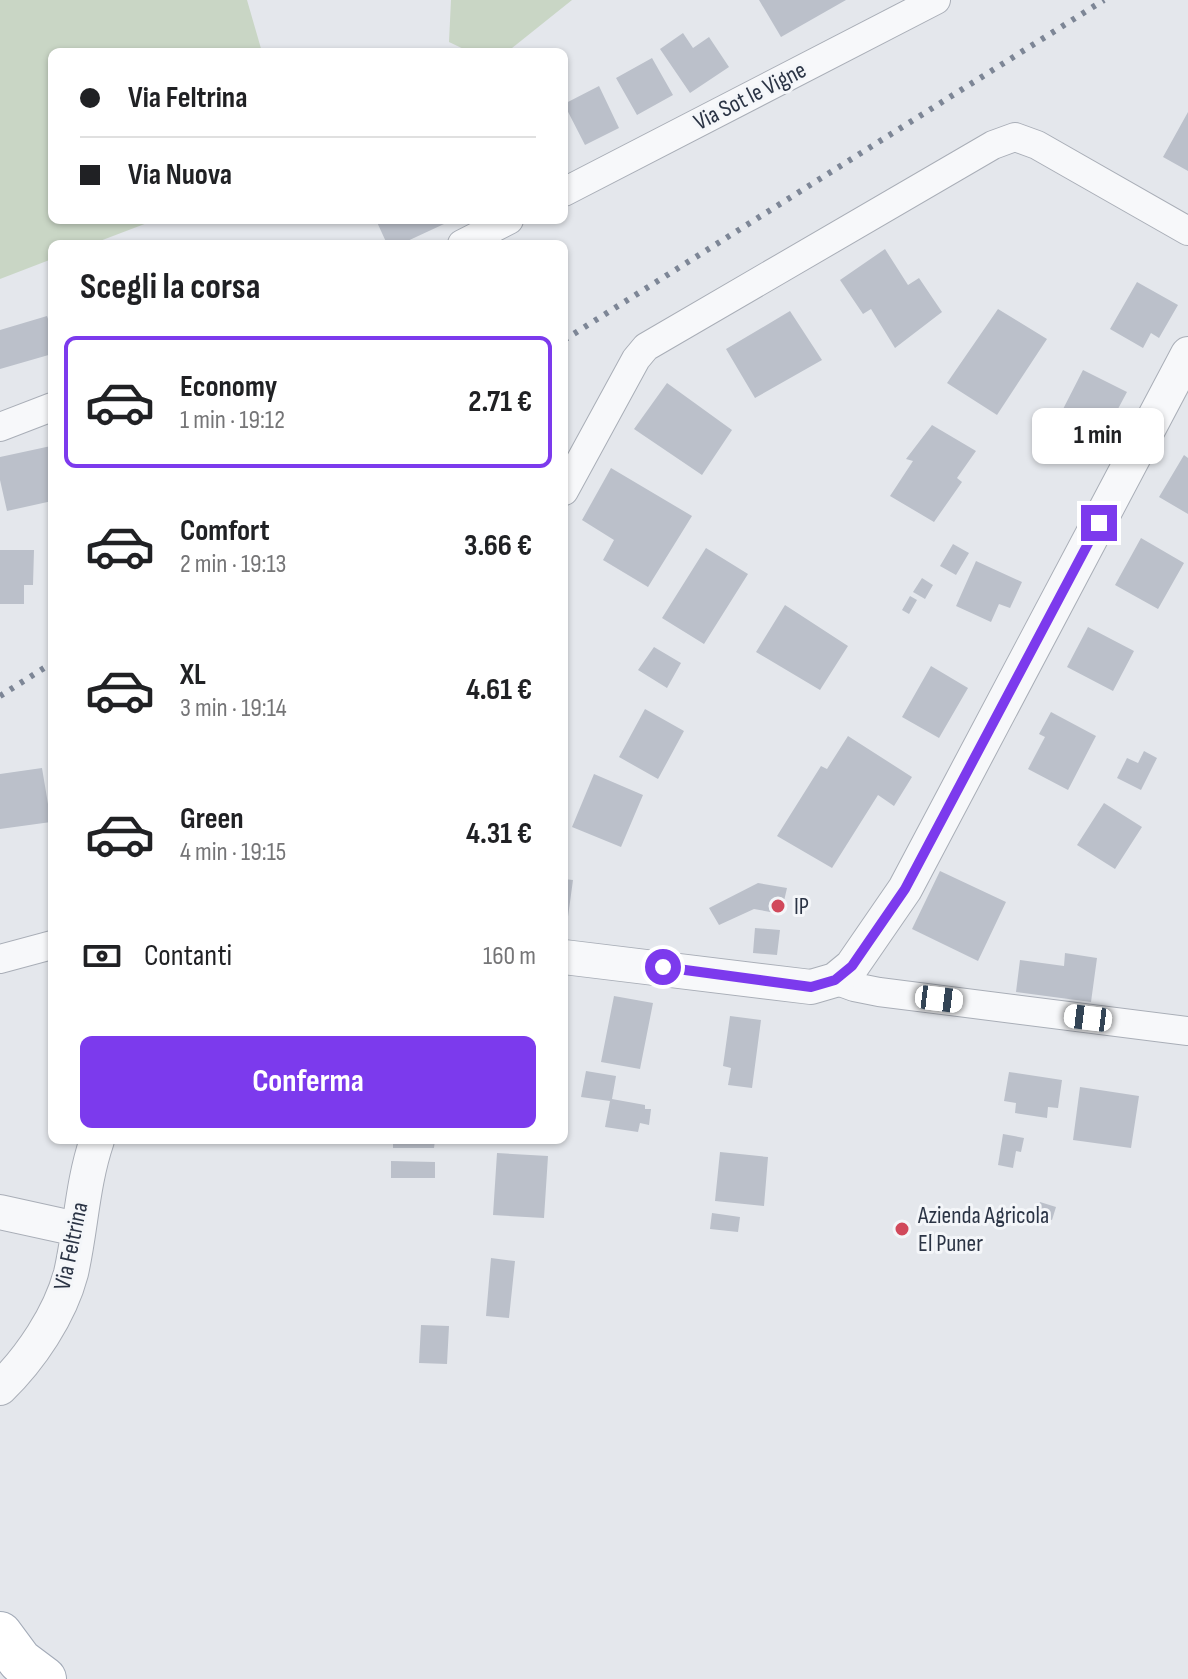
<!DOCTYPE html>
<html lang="it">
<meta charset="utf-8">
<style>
body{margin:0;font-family:"Sofia Sans Condensed",sans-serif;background:#f2f2f2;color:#202124;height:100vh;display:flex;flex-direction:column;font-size:30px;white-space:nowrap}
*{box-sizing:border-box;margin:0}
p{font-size:26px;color:#757577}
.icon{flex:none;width:44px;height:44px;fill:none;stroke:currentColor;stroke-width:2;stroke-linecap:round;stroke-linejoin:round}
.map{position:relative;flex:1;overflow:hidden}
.drawer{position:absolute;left:48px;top:240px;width:520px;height:904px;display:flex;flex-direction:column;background:#fff;border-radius:12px;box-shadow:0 2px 6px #0004}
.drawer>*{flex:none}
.hud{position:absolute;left:48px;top:48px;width:520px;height:176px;border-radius:12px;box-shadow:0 2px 6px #0004;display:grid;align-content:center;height:176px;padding:0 32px;background:#fff}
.end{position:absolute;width:36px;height:36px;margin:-18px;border:10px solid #7c3aed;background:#fff;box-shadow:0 0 0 4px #fff}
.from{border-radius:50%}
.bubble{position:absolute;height:56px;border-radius:12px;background:#fff;box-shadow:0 2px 6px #0004;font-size:26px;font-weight:700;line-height:56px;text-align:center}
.car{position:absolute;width:24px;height:48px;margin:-24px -12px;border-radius:10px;box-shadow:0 0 6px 2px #0007;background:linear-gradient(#fff 24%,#345 0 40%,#fff 0 76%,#345 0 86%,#fff 0)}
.hud b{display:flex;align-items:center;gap:28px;height:76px;font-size:30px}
.hud b+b{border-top:2px solid #e0e0e0}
.hud i{width:20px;height:20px;background:#202124}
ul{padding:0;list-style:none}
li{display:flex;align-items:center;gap:24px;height:132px;margin:0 16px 12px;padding:0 16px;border:4px solid transparent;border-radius:12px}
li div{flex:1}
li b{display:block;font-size:30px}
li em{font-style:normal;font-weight:700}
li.current{border-color:#7c3aed}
li>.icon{width:72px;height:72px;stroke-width:1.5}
h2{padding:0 32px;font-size:36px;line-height:96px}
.pay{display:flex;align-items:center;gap:20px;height:88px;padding:0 32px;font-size:30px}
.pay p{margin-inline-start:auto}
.action{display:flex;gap:16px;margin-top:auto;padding:16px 32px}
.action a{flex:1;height:92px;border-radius:12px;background:#7c3aed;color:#fff;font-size:32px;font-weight:700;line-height:92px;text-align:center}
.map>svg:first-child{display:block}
.green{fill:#c9d6c5}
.building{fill:#bbc0ca}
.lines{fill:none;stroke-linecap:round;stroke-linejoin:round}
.minor-casing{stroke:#a9aeb7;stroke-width:30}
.tertiary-casing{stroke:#a9aeb7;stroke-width:36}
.primary-casing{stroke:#a3abb8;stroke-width:46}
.minor{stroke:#f7f8fa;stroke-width:28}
.tertiary{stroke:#f7f8fa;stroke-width:34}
.primary{stroke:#fff;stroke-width:44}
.rail{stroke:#7d8696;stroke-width:6;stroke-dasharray:4 8;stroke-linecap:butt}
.route{stroke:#7c3aed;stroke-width:10}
.poi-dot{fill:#d1495b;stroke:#f4f6f9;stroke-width:3}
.labels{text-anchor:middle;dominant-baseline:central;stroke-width:6;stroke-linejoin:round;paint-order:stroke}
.street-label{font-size:24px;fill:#2b3445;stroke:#f4f6f9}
.poi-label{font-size:24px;fill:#2b3445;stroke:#f4f6f9;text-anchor:start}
</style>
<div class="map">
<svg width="1188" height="1679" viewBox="0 0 1188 1679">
<rect width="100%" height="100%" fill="#e4e7ec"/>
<path class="green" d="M0,0H247L262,52H52V220H155L92,244H52V259L0,279Z
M451,0H572L507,52H470L449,42Z"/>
<path class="building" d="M759,0H846L781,37Z
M683,33L693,48L709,37L729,67L690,93L660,49Z
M652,58L673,95L637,115L616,78Z
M599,86L619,128L585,145L564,104Z
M1188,112V171L1163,157Z
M376,220H442L444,224L401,244H387Z
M885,249L908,285L919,278L942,312L895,348L871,309L863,314L840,280Z
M1137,282L1178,305L1159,338L1151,333L1143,348L1110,329Z
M998,309L1047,339L997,415L947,383Z
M790,311L822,360L755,398L726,349Z
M47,316L52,331V354L0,369V330Z
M1083,370L1127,392L1103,437L1060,415Z
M667,383L732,430L702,475L634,429Z
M932,425L976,451L957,478L962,482L934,522L890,496L913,461L906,459Z
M51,446L52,501L7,511L0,480V457Z
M1184,455L1188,458V514L1159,497Z
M611,468L692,516L648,587L603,560L614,540L582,520Z
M1141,538L1184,563L1158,609L1115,585Z
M953,544L969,553L956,575L940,566Z
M706,548L748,574L704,644L662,618Z
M0,550H34L33,585H24V604H0Z
M976,561L1022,582L1010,608L999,604L991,622L956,606Z
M922,578L933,585L925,599L913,592Z
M910,596L917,600L909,614L902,610Z
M785,605L848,646L820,690L756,652Z
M1088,627L1134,651L1113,691L1067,667Z
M654,647L681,663L667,688L638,670Z
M931,666L968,688L939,738L902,717Z
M645,709L684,731L658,779L619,757Z
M1051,712L1096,736L1068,790L1028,769L1045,737L1039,734Z
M848,736L912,777L894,806L878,795L832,868L777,836L821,766L827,769Z
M1144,751L1157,758L1141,790L1117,778L1127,758L1138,763Z
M42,768L51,822L0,829V774Z
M594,774L643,795L621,847L572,827Z
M1104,803L1142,827L1115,869L1077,845Z
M940,871L1006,902L978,961L912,929Z
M564,879L573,880L567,924H564Z
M758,883L787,888L781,914L754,909L719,925L709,908Z
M755,928L780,930L777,955L753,953Z
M1065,953L1097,958L1091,1002L1016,992L1020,960L1064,966Z
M614,996L653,1003L640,1069L601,1062Z
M730,1016L761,1020L752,1088L728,1085L731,1068L723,1066Z
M586,1071L616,1076L612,1099L645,1105V1109H651L649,1125L640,1123L638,1132L605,1127L610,1101L581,1097Z
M1009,1072L1062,1080L1058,1108L1048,1107L1047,1118L1015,1113L1016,1103L1004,1101Z
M1080,1087L1139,1096L1131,1148L1073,1140Z
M1003,1134L1024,1138L1021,1152L1016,1151L1013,1168L998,1165Z
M393,1140H435L434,1148H393Z
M720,1152L768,1157L764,1206L715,1201Z
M497,1153L548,1156L544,1218L493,1215Z
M391,1161L435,1162V1178H391Z
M1040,1202L1056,1207L1052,1220L1037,1216Z
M712,1213L740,1217L738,1232L710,1229Z
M491,1258L515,1261L509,1318L486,1316Z
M421,1325L449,1326L447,1364L419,1363Z"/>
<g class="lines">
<g class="minor-casing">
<path id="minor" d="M564,192L936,0
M462,244L509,220
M0,427L52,407
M564,491L636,359L646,347L993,145L1015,137L1037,145L1188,231
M0,959L52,945
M835,980L854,987L879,992L1188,1031"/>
</g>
<g class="tertiary-casing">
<path id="tertiary" d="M564,957L811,987L835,980L852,966L905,889L1188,354
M0,1212L77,1229
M0,1388C30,1359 60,1315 71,1273C81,1229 82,1184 97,1140"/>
</g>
<g class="primary-casing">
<path id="primary" d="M0,1634L20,1661L44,1679"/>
</g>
<use href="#minor" class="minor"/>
<use href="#tertiary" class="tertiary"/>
<use href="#primary" class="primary"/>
<path class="rail" d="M564,340L1104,0
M0,696L52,663"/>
</g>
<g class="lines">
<path class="route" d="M663,967L811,987L835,980L852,966L905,889L1099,523"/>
</g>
<g class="poi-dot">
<circle cx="778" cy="906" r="8"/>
<circle cx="902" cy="1229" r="8"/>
</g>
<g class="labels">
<g class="street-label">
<text transform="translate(750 96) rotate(-27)">Via Sot le Vigne</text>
<text transform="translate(71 1246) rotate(-78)">Via Feltrina</text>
</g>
<g class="poi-label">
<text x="794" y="906">IP</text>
<text x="918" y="1215">Azienda Agricola<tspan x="918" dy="28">El Puner</tspan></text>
</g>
</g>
</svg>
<i class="end from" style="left:663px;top:967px"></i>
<i class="end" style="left:1099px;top:523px"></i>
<div class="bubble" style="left:1032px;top:408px;width:132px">1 min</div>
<i class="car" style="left:939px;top:999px;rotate:97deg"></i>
<i class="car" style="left:1088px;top:1018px;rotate:277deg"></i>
<div class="hud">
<b><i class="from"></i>Via Feltrina</b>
<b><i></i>Via Nuova</b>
</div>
<section class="drawer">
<h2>Scegli la corsa</h2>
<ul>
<li class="current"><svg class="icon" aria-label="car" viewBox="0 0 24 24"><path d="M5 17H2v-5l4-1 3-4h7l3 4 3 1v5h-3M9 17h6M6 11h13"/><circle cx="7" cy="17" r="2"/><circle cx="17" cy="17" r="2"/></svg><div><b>Economy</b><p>1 min · 19:12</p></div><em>2.71 €</em></li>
<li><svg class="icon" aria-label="car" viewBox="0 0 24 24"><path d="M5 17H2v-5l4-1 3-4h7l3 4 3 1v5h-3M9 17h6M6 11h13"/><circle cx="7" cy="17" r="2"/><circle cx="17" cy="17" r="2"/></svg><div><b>Comfort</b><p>2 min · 19:13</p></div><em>3.66 €</em></li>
<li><svg class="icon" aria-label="car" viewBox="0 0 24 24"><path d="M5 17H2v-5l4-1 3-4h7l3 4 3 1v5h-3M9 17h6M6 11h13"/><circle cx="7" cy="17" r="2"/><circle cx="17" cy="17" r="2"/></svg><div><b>XL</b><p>3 min · 19:14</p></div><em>4.61 €</em></li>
<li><svg class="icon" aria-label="car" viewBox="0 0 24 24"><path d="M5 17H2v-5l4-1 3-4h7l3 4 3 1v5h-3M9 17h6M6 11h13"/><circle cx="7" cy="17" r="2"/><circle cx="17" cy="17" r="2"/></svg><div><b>Green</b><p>4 min · 19:15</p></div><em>4.31 €</em></li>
</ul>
<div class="pay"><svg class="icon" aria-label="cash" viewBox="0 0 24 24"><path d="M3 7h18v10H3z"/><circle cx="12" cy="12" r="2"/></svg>Contanti<p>160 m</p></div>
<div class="action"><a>Conferma</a></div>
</section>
</div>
